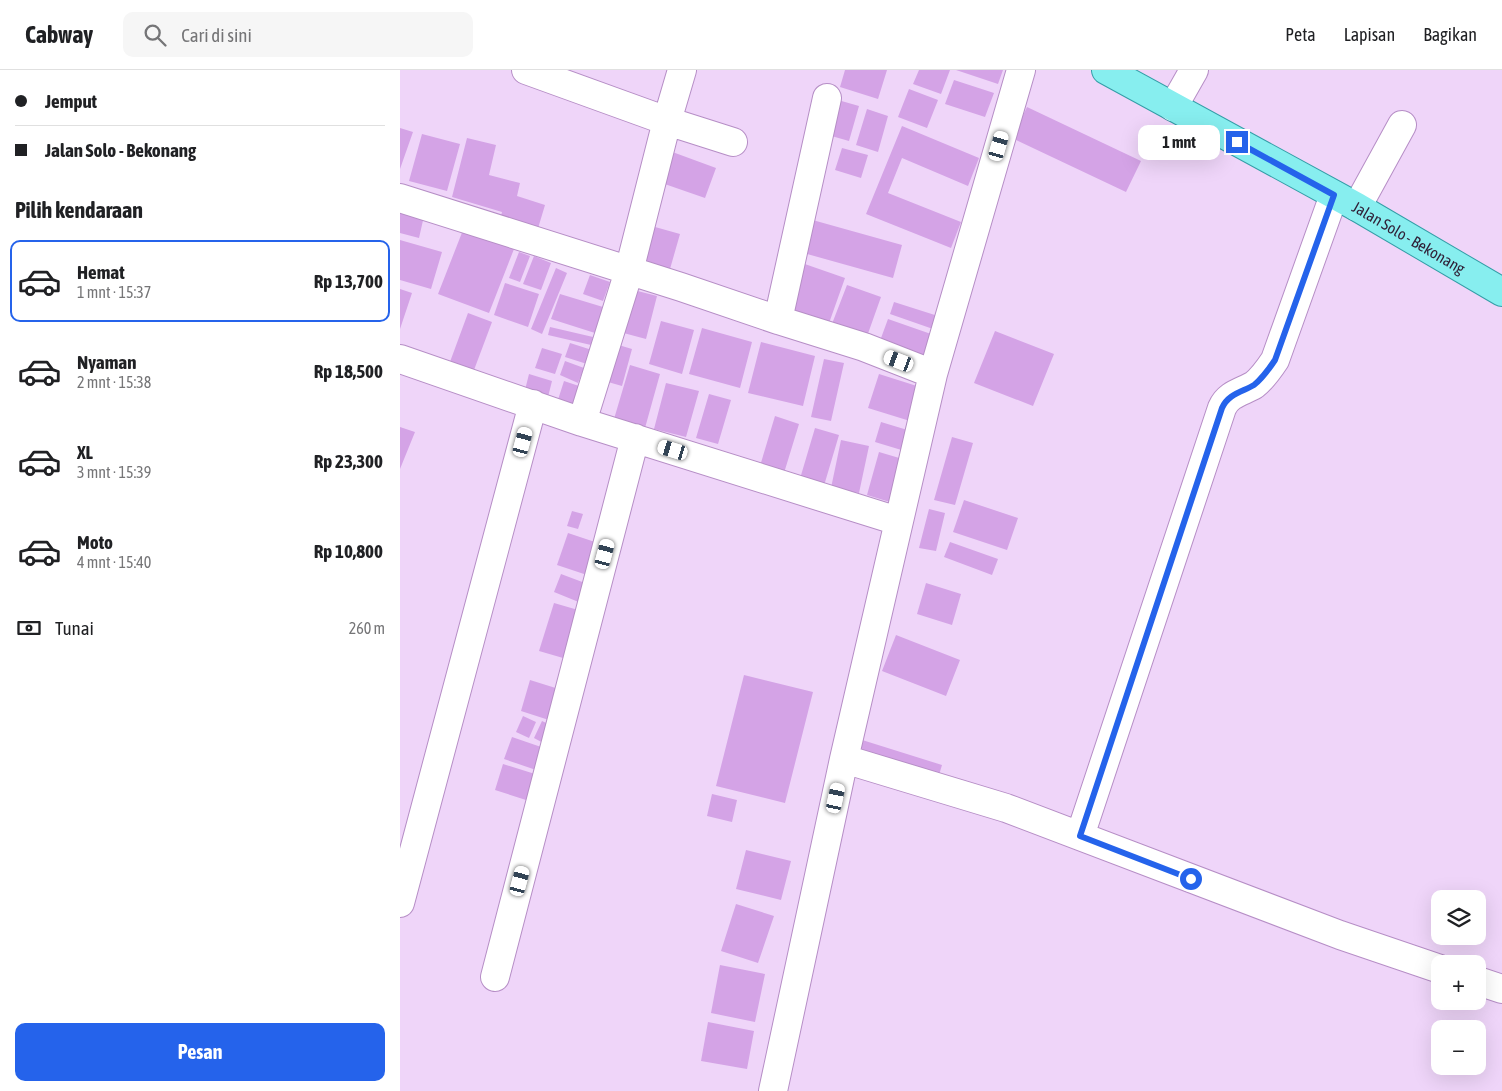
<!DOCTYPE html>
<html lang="id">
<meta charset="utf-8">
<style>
body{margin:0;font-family:"Asap Condensed",sans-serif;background:#f6f6f6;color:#202124;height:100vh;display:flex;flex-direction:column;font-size:19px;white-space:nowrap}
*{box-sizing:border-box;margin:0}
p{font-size:16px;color:#757577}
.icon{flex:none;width:28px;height:28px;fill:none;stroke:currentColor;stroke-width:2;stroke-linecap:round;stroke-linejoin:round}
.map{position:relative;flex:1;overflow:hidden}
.side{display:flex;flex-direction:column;background:#fff;width:400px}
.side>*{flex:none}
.hud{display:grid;align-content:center;height:110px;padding:0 15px;background:#fff}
.buttons{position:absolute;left:1031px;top:820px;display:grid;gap:10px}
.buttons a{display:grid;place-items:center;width:55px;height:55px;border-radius:10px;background:#fff;box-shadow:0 5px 20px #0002;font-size:25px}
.end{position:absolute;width:22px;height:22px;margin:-11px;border:6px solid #2563eb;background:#fff;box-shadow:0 0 0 2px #fff}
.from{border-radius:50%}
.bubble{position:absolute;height:35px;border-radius:10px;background:#fff;box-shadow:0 5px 20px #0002;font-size:16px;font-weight:700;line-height:35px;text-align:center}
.car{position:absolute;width:15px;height:30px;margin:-15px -8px;border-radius:6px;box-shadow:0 0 4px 1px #0007;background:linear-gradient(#fff 24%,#345 0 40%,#fff 0 76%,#345 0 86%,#fff 0)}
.hud b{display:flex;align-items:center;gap:18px;height:48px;font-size:19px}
.hud b+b{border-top:1px solid #e0e0e0}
.hud i{width:12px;height:12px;background:#202124}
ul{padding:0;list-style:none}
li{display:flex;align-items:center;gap:15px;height:82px;margin:0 10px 8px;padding:0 5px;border:2px solid transparent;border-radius:10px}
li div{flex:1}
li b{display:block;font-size:19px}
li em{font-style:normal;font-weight:700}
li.on{border-color:#2563eb}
li>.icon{width:45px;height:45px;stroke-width:1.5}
h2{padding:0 15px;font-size:22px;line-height:60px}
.pay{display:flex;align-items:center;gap:12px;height:55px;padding:0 15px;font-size:19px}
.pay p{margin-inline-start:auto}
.button{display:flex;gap:10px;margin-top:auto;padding:10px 15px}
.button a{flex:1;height:58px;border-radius:10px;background:#2563eb;color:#fff;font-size:20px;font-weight:700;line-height:58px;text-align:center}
header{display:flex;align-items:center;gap:30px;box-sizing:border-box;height:70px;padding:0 25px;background:#fff;border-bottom:1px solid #e0e0e0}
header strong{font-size:24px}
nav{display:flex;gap:28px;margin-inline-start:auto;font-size:18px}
.search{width:350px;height:45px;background:#f6f6f6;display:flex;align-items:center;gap:12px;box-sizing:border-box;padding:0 18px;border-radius:10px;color:#757577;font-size:19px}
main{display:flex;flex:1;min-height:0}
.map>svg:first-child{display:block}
.building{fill:#d4a3e6}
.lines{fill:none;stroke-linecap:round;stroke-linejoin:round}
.minor-casing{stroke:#b68ec6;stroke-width:30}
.major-casing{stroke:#349da7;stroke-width:30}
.minor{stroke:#fff;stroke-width:28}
.major{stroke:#87eeef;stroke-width:28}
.route{stroke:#2563eb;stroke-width:6}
.labels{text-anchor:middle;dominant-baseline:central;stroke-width:5;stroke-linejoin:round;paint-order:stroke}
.street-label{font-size:16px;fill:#2f1e35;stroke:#f7e6fe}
</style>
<header>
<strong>Cabway</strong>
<div class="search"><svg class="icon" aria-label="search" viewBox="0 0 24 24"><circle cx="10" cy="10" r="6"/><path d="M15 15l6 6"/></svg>Cari di sini</div>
<nav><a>Peta</a><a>Lapisan</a><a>Bagikan</a></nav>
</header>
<main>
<section class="side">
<div class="hud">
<b><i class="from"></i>Jemput</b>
<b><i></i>Jalan Solo - Bekonang</b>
</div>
<h2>Pilih kendaraan</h2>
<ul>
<li class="on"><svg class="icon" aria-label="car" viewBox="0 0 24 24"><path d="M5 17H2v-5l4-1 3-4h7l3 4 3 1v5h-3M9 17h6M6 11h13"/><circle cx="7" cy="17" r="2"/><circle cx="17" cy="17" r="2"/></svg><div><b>Hemat</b><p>1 mnt · 15:37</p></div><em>Rp 13,700</em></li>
<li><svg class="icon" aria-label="car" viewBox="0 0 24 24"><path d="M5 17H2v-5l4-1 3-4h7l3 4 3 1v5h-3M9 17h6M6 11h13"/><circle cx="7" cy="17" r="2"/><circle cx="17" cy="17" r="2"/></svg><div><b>Nyaman</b><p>2 mnt · 15:38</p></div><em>Rp 18,500</em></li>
<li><svg class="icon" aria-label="car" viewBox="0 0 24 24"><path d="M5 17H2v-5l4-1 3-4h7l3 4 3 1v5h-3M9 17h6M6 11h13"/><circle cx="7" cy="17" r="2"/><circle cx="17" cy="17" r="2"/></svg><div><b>XL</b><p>3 mnt · 15:39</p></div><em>Rp 23,300</em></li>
<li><svg class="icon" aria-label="car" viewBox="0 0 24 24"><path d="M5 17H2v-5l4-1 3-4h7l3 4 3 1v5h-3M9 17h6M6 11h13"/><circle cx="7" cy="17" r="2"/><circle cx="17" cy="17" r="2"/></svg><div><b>Moto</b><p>4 mnt · 15:40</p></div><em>Rp 10,800</em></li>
</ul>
<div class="pay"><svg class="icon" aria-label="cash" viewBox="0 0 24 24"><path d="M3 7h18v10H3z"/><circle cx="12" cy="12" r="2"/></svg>Tunai<p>260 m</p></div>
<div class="button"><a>Pesan</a></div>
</section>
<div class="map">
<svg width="1102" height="1021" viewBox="0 0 1102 1021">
<rect width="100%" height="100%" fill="#efd5f9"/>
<path class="building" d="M445,0H487L478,29L440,17Z
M519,0H550L541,24L513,14Z
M556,0H603L598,14Z
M554,10L594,23L585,47L545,34Z
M509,19L538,30L527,58L498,47Z
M438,30L459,36L449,71L428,65Z
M627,37L741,91L726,122L612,68Z
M467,39L488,46L478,82L456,75Z
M502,56L579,88L568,116L502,88L488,123L561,152L551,178L466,144Z
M0,58L13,62L0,99Z
M22,64L60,74L47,121L9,111Z
M67,68L96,75L89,105L120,113L117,126L145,135L136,165L99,154L102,142L52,127Z
M442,78L468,85L461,108L435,100Z
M267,80L316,98L305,128L256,111Z
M0,140L24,146L19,168L0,163Z
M409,149L502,175L493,208L400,182Z
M248,155L280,164L268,206L235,197Z
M63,160L114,179L89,243L38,224Z
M0,170L42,182L31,219L0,210Z
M119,182L130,186L120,212L109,208Z
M134,186L151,193L141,220L123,214Z
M399,192L445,208L428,256L383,241Z
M156,198L167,203L142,264L131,259Z
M190,205L210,212L203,231L183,224Z
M105,213L139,224L128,257L94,245Z
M447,215L481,227L465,272L430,259Z
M226,218L257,226L246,269L216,261Z
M0,219L12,223L0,259Z
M160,224L203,237L195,263L151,249Z
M494,232L538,246L533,259L490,244Z
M68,243L92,252L71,308L47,300Z
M488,249L531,264L521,294L477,279Z
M261,251L294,260L282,304L249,294Z
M150,257L193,267L191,275L148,265Z
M302,258L352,272L340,318L289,304Z
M595,261L654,284L633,336L574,313Z
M361,272L415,286L403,336L348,323Z
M170,273L192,280L187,294L165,287Z
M212,273L232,279L222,316L201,310Z
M142,278L162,284L155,304L135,298Z
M424,289L444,293L431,351L411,347Z
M165,291L184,298L178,313L160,305Z
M230,295L260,304L245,358L214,349Z
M129,304L152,311L148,327L125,320Z
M479,304L520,317L510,351L468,338Z
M164,311L182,317L173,342L156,336Z
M266,313L299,321L286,367L254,359Z
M309,324L331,330L318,374L296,368Z
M375,346L399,354L384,403L360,396Z
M481,352L514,362L508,382L475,372Z
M0,357L15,362L0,399Z
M415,358L439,365L423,419L399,412Z
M552,367L573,373L555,435L534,430Z
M441,370L469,376L459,423L431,418Z
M479,382L506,390L493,433L467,425Z
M564,430L618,448L607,480L553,462Z
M529,439L545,443L536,481L519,478Z
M172,441L183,444L178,459L167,456Z
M168,463L204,475L193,507L157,495Z
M550,472L598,489L592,505L544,487Z
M161,504L193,516L186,535L154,522Z
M526,513L561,524L552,555L517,544Z
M154,533L185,542L170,590L139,581Z
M496,565L560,590L546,626L482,601Z
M344,605L413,622L385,733L316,716Z
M130,610L162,620L152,651L121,641Z
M123,646L136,652L129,668L116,662Z
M142,651L155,657L147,675L134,668Z
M112,667L144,678L136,700L104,689Z
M459,669L542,695L536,715L452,688Z
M103,694L135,704L126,730L95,720Z
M312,724L337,730L332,752L307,746Z
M346,780L391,791L381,830L336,819Z
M336,834L374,846L358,893L321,881Z
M320,895L365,904L355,952L311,943Z
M308,952L354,961L347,999L301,991Z"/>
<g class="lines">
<g class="minor-casing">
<path id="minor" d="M126,0L267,51L333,72
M773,37L794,0
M0,128L281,217L378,250L464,277L533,304
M957,137L1002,55
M378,250L427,28
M0,289L182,352L498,451
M182,352L229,201L267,51L282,0
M444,689L606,738L940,865L1040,899
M680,766L822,338C828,324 842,322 854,315C863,308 869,299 875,290L934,125
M0,833L133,334
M95,907L235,368
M1078,911L1102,919
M373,1021L444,689L533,304L621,0"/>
</g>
<g class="major-casing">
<g id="major">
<path id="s1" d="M706,0L957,137L1102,222"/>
</g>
</g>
<use href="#minor" class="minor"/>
<use href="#major" class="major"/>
</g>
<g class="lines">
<path class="route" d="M791,809L680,766L822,338C828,324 842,322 854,315C863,308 869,299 875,290L934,125L837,72"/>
</g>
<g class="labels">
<g class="street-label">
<text stroke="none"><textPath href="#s1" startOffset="346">Jalan Solo - Bekonang</textPath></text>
</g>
</g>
</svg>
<div class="buttons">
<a><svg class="icon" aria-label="layers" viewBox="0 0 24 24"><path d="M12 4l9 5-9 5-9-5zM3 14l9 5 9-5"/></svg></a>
<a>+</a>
<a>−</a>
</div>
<i class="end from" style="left:791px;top:809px"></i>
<i class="end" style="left:837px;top:72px"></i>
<div class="bubble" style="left:738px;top:55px;width:82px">1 mnt</div>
<i class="car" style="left:599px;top:76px;rotate:16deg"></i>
<i class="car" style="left:499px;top:291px;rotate:291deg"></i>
<i class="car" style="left:123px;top:372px;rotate:15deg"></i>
<i class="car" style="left:273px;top:380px;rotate:287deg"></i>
<i class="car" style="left:205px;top:484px;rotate:15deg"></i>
<i class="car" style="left:436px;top:728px;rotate:12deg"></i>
<i class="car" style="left:120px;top:811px;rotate:15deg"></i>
</div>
</main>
